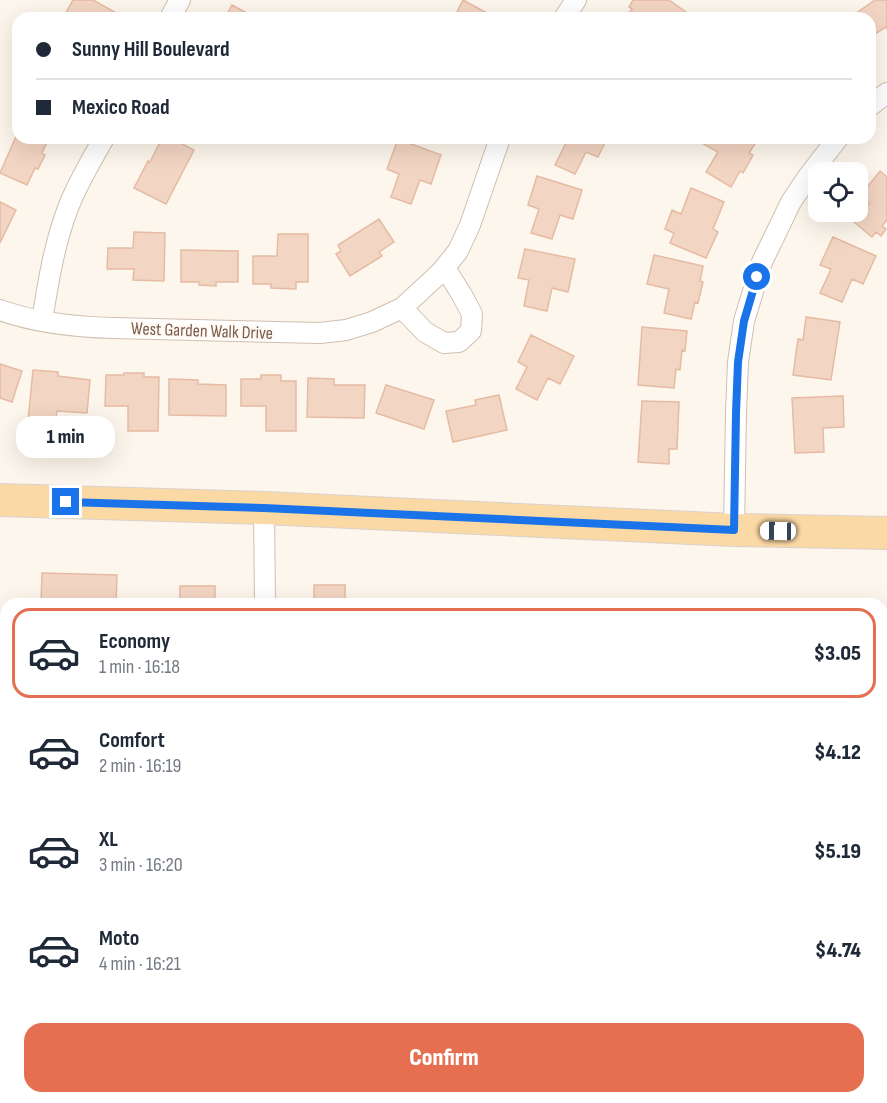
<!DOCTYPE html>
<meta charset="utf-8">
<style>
body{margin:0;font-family:"Sofia Sans Condensed",sans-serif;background:#f6f6f7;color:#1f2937;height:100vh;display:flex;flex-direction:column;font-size:22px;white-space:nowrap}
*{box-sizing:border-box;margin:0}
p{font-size:20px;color:#747a83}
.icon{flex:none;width:33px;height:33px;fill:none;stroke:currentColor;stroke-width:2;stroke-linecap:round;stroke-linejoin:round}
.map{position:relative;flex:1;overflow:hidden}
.panel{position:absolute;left:0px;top:598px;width:888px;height:506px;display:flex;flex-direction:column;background:#fff;border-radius:18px 18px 0 0;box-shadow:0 6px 24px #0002}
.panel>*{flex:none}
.banner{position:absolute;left:12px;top:12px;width:864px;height:132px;border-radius:18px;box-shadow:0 6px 24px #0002;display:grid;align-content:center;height:132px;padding:0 24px;background:#fff}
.fabs{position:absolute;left:808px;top:162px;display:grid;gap:12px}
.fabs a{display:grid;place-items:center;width:60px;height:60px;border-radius:12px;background:#fff;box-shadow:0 6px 24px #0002;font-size:30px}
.end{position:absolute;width:27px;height:27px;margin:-14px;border:8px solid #1a73e8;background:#fff;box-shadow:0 0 0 3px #fff}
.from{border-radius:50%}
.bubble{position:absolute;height:42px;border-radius:18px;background:#fff;box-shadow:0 6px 24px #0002;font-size:20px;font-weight:800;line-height:42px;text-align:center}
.car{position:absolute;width:18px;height:36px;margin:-18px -9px;border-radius:8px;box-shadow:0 0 4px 2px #0007;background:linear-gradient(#fff 24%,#345 0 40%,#fff 0 76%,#345 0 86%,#fff 0)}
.banner b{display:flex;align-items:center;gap:21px;height:57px;font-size:22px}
.banner b+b{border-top:2px solid #e0e1e3}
.banner i{width:15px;height:15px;background:#1f2937}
ul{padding:10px 0 0;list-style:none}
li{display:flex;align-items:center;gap:18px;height:90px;margin:0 12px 9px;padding:0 12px;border:3px solid transparent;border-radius:18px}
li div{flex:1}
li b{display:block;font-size:22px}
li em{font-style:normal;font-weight:800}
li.active{border-color:#e76f51}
li>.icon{width:54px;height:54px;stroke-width:1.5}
.action{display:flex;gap:12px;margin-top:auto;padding:12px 24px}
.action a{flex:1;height:69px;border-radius:18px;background:#e76f51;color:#fff;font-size:24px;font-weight:800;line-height:69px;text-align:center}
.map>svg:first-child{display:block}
.building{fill:#f3d5c3;stroke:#e6bba3;stroke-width:1.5}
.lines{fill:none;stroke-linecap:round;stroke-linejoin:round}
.street-casing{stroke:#d1beb0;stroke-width:22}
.primary-casing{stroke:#dad1cd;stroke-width:34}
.street{stroke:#fff;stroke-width:20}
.primary{stroke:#fbd9a5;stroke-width:32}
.route{stroke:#1a73e8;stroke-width:8}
.labels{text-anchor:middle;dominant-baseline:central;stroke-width:4.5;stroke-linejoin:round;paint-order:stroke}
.street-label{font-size:18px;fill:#7a5c4d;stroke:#fffaf3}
</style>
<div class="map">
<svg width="887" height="1103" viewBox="0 0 887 1103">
<rect width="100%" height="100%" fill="#fdf6ec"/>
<path class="building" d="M73,0H93L120,15L118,18H63Z
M463,0L496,18H454Z
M633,0H669L693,17L692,18H625L632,9L629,7Z
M875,0H887V29L886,27L870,37V18H858L855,14Z
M232,5L256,18H222L223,16L225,18Z
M18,132V138H49L42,153L45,155L38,169L35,168L27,185L0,173Z
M162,138H171L194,150L166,204L134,188L148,161L150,162Z
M555,138H607L598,157L586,152L575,174L555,165L566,143Z
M702,138L758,139L749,153L753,155L743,173L740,171L731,187L706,172L718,152L700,142Z
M398,139L441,155L431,184L420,180L411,204L391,197L399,174L387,169Z
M880,171L887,177V220L882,226L886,229L881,236L876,232L872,237L854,222L870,203L861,195Z
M537,176L582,190L573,219L560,215L552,239L531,233L539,209L528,205Z
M691,188L724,202L713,229L718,232L706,258L670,243L674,233L665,229L672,210L681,214Z
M0,202L16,210L0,243Z
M379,219L394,242L379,252L382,256L350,276L336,254L341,251L338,245Z
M134,232L165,233L164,281L133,280L134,269H107L108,248H133Z
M278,234H308V282H296V289L271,288V284H253V256H277Z
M833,237L876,256L863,284L852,279L842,302L820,293L831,269L820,265Z
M525,249L575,259L568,292L552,288L547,311L524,306L529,280L518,278Z
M181,250L238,251V282H216V286L199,285V282H181Z
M654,255L703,266L700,281L703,282L698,303L695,302L691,319L664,313L669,289L647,284Z
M806,317L840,322L831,380L793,375L798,339L803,340Z
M642,327L687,331L685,351L682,350L680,370L676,369L674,388L638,385Z
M531,335L574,356L560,384L548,378L537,400L516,389L527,367L518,362Z
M0,364L22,371L12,402L0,398Z
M33,370L58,372V376L90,380L87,413L57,411L55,424L28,421Z
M124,373H144V377H159L158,431H128V406H105L106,375H124Z
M261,375H281V381H296V431H266V406H241V379H261Z
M308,378L334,379V385H365L364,418L307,417Z
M169,379L198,380V384L226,385V416L169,415Z
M386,385L434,400L424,429L376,413Z
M499,395L507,430L453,442L446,411L476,405L475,400Z
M843,396L844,427L823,428L824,452L795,453L792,398Z
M642,401L679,402L677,449H669V464L638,462Z
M42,573L117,575L116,604H41Z
M314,585H345V604H314Z
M180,586H215V604H180Z
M887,662V693L882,695V665Z
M6,723V780L0,775V730Z
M887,845V876L882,873V854Z
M882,897H887V954L882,953Z
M887,969V1026L882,1027V970Z
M887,1043V1100L879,1102V1098H882V1045Z
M38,1098H71V1103H38Z
M182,1101H207V1103H182Z"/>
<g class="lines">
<g class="street-casing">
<path id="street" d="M170,18L180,0
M564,18L576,0
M870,106L887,93
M402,308L425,332L444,343L459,342L471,331L472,314L462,295L445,268
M0,310C36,323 75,327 113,328L320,333L346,330L372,322L402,308L441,272L458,251L470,225L500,138
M42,321C48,283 54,245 68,208C77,184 91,161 104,138
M264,508L265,604
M734,530L736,413L738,362L744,321L762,262L791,202L807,178L838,138
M882,769L887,763
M265,1098V1103
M827,1098L829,1103
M716,1103L724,1098"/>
</g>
<g class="primary-casing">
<path id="primary" d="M0,500L264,508L734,530L887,533"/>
</g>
<use href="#street" class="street"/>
<use href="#primary" class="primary"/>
</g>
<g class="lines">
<path class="route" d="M66,502L264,508L734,530L736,413L738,362L744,321L757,277"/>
</g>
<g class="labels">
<g class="street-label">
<text transform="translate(202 331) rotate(2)">West Garden Walk Drive</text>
</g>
</g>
</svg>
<div class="fabs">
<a><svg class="icon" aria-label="locate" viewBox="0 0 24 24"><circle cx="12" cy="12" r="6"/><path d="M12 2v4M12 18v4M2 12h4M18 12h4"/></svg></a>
</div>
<i class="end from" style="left:757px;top:277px"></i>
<i class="end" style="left:66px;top:502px"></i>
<div class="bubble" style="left:16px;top:416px;width:99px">1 min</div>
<i class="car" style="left:778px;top:531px;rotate:271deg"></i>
<div class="banner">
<b><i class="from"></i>Sunny Hill Boulevard</b>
<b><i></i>Mexico Road</b>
</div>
<section class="panel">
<ul>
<li class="active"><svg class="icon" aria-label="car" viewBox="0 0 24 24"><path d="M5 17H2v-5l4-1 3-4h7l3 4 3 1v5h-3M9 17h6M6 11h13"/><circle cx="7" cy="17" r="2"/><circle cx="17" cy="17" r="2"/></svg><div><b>Economy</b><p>1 min · 16:18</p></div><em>$3.05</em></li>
<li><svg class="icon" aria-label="car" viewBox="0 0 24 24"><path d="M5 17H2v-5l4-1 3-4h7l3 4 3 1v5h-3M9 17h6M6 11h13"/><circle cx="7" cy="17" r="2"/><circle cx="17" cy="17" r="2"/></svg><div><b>Comfort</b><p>2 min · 16:19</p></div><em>$4.12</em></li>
<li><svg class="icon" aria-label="car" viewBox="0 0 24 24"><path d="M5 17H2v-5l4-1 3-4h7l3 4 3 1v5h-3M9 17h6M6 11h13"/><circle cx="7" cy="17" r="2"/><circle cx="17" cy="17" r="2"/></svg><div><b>XL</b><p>3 min · 16:20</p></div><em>$5.19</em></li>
<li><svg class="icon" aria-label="car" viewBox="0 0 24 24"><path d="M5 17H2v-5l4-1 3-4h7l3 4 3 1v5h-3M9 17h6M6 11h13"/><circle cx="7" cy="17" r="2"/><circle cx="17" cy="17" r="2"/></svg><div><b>Moto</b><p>4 min · 16:21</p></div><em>$4.74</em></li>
</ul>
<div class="action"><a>Confirm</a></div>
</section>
</div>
